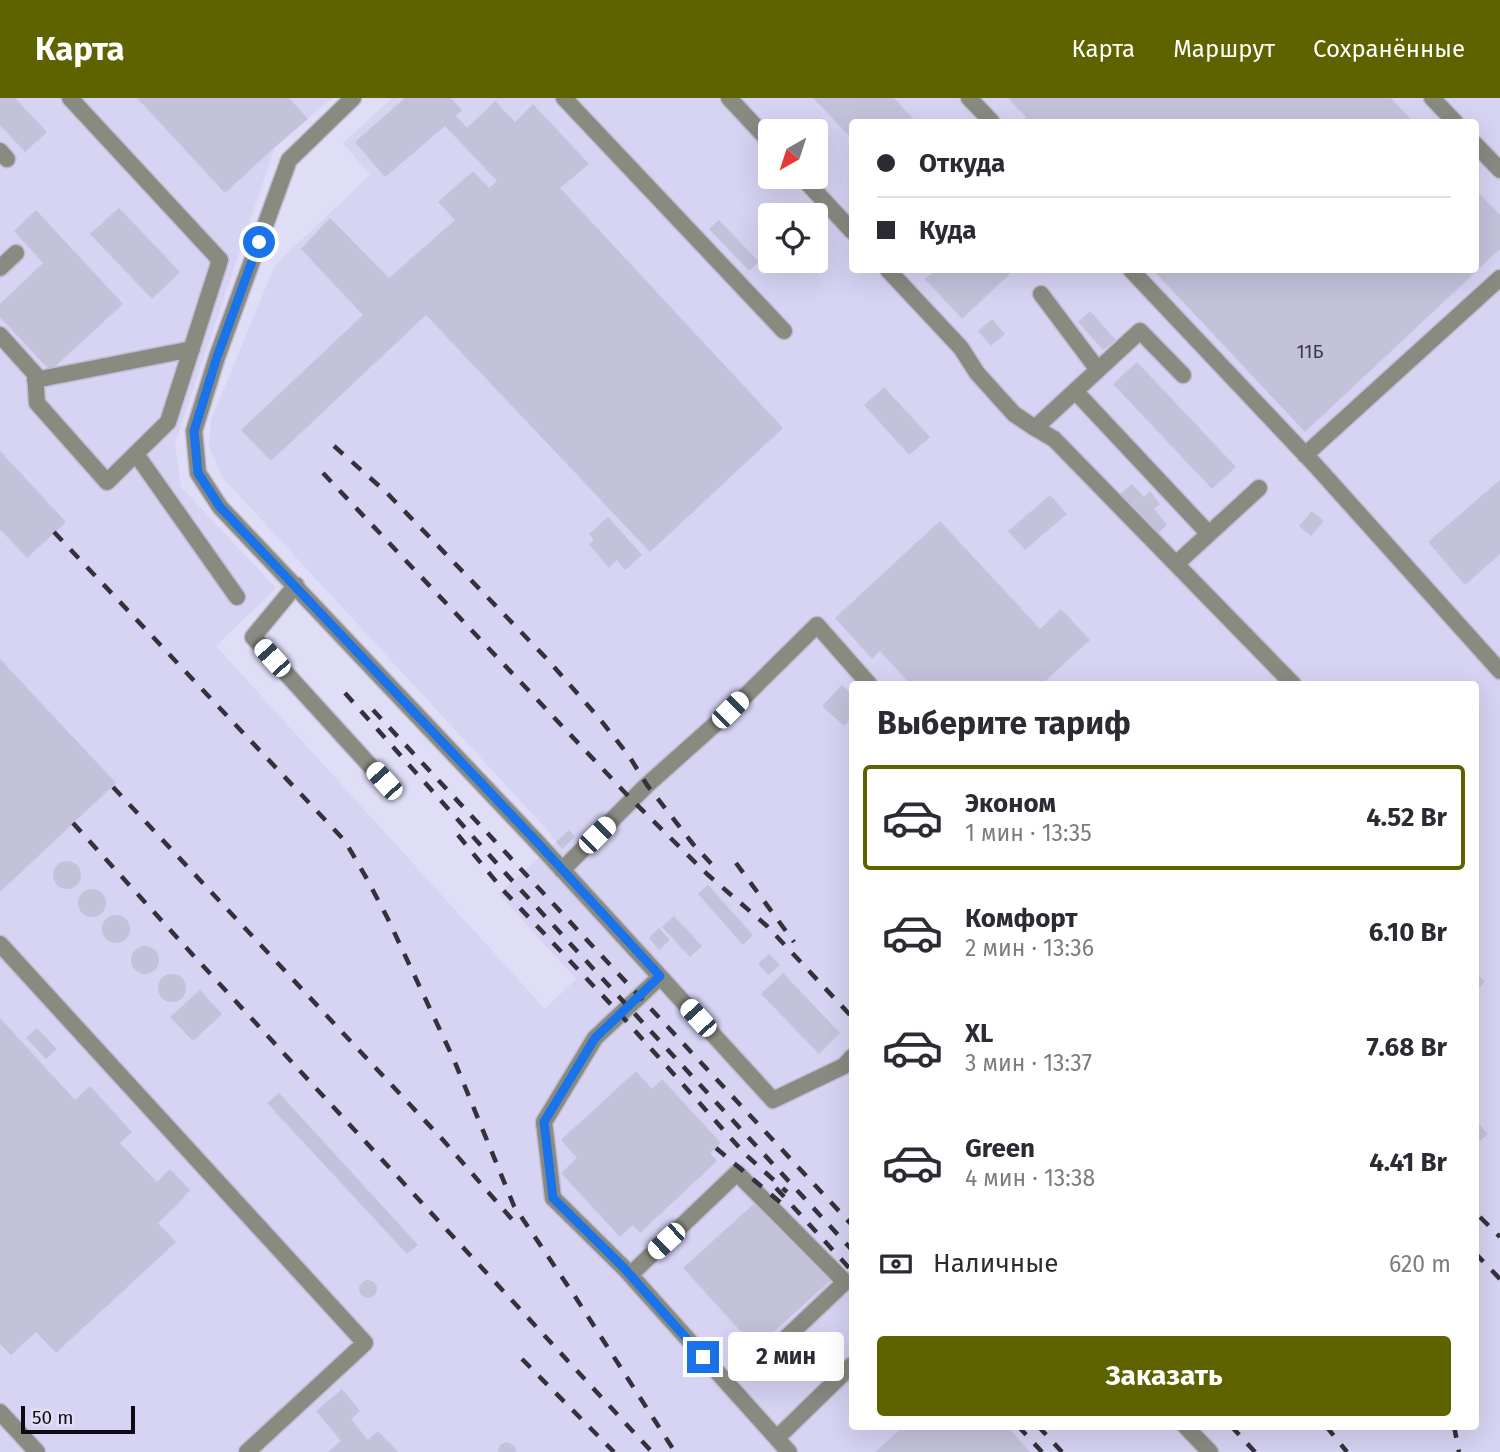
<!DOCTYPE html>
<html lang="ru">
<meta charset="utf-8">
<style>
body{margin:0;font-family:"Fira Sans",sans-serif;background:#f2f2f3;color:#2b2b33;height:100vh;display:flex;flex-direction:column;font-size:26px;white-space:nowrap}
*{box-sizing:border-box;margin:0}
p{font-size:23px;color:#7c7c81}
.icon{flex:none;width:38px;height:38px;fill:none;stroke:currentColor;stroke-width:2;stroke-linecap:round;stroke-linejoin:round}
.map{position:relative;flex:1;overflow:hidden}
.details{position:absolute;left:849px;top:583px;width:630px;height:749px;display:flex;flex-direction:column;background:#fff;border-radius:7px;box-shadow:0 7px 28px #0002}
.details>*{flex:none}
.banner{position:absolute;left:849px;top:21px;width:630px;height:154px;border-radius:7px;box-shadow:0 7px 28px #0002;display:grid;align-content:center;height:154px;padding:0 28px;background:#fff}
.needle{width:46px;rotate:219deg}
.fabs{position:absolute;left:758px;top:21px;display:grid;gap:14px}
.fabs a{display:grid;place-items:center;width:70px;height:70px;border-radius:7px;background:#fff;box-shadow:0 7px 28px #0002;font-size:35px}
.scale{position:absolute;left:21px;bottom:18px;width:114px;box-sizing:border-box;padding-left:7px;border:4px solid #0c0b13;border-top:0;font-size:19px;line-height:24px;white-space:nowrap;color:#0c0b13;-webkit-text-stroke:5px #e0def7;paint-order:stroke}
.end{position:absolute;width:32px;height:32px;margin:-16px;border:9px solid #1a73e8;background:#fff;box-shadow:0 0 0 4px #fff}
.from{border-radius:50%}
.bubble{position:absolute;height:49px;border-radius:7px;background:#fff;box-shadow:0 7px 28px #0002;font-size:23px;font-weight:700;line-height:49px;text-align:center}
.car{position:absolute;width:21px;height:42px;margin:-21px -10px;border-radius:9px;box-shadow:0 0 5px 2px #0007;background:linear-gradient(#fff 24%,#345 0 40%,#fff 0 76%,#345 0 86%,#fff 0)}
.banner b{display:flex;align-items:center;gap:24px;height:66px;font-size:26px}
.banner b+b{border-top:2px solid #e1e1e2}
.banner i{width:18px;height:18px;background:#2b2b33}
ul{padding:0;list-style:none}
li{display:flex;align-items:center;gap:21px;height:105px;margin:0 14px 10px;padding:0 14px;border:4px solid transparent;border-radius:7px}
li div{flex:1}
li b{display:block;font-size:26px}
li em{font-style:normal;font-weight:700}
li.active{border-color:#5e6300}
li>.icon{width:63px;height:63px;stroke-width:1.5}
h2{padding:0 28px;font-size:32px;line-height:84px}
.pay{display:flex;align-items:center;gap:18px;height:77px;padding:0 28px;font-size:26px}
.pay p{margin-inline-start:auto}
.cta{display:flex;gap:14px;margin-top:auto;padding:14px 28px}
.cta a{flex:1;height:80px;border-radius:7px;background:#5e6300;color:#fff;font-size:28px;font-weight:700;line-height:80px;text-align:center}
header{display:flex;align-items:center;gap:42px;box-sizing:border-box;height:98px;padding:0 35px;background:#5e6300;color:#fff}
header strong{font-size:33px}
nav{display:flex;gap:38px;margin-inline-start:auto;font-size:24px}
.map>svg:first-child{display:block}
.built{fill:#d6d3f3;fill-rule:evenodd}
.building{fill:#c4c2db}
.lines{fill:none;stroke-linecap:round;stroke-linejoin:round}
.minor-casing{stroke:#bebcd3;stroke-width:19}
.minor{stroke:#898a80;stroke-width:16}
.rail{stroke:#32313c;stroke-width:4.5;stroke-dasharray:12 12;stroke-linecap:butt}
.route{stroke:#1a73e8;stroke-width:9}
.labels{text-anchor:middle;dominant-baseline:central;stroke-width:5;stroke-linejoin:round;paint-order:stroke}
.number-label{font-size:19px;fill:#3a3945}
</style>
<header>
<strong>Карта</strong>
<nav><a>Карта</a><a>Маршрут</a><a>Сохранённые</a></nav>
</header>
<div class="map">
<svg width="1500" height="1354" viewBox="0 0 1500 1354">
<rect width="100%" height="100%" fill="#e0def7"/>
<path class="built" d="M0,0H332L275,49L175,345L181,389L276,490L216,548L545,911L576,881L499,796L556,744L549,734L223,380L209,349L211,322L275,167L370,77L343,45L392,0H1500V1354H0ZM852,24H1475V172H852ZM770,33H816V79H770ZM770,117H816V163H770ZM852,586H1475V1328H852Z"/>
<path class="building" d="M0,0H15L47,34L25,54L0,27Z
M137,0H289L308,21L275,49L225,95Z
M405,0H451L462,12L456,18L467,30L495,3L515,24L533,6L589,66L560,90L783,330L650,454L426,217L271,363L241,332L363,217L301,151L330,120L389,180L455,122L438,104L473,73L489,90L497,83L445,28L385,79L355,44Z
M813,0H894L916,24H852V41Z
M1008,0H1391L1413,24H1021L1026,19Z
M1475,91L1500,117V151L1305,334L1153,172H1475Z
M119,110L180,174L152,201L90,136Z
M36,112L123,206L50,273L0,219V206L43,165L14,133Z
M719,122L759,164L749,173L709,131Z
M936,172H1011L1013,173L962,221L925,181Z
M1090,213L1116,242L1103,252L1078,224Z
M992,221L1005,236L991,248L978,233Z
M1137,264L1236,369L1212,391L1113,286Z
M884,289L930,339L909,357L864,307Z
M0,353L66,424L27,460L0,431Z
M1500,382V456L1465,487L1428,444Z
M1132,386L1144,399L1150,393L1160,406L1154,411L1167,427L1155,438L1119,397Z
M1050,397L1067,416L1025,452L1008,433Z
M1312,413L1324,423L1311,438L1299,428Z
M608,419L642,457L625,472L617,462L609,470L589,446L594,442L589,436Z
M940,423L1040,531L1061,511L1090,542L1042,586H910L880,553L872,561L835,520Z
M0,561L116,685L0,794Z
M842,587L852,596V620L844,628L822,608Z
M569,732L575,739L562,751L556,744Z
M53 777a14 14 0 1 1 28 0a14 14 0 1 1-28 0Z
M708,787L753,837L743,847L698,796Z
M78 805a14 14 0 1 1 28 0a14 14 0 1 1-28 0Z
M102 831a14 14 0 1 1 28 0a14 14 0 1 1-28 0Z
M674,818L702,848L690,859L662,829Z
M659,830L670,842L659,852L649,840Z
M131 862a14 14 0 1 1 28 0a14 14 0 1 1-28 0Z
M769,856L780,867L769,877L758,866Z
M1475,874L1485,884L1475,893Z
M783,875L840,935L819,956L761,896Z
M158 890a14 14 0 1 1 28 0a14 14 0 1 1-28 0Z
M200,892L222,916L193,943L170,919Z
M0,920L75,1002L90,988L132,1034L120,1045L157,1084L170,1071L190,1092L177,1107L158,1125L176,1144L56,1255L36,1234L11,1257L0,1246Z
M37,930L57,951L46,961L26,940Z
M636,973L652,991L662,981L721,1045L710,1055L717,1063L640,1135L633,1127L620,1139L561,1075L577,1060L561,1042Z
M279,995L418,1147L407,1156L267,1005Z
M1475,1022L1488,1036L1475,1047Z
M758,1102L831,1182L756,1250L683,1170Z
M359 1191a9 9 0 1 1 18 0a9 9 0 1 1-18 0Z
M342,1291L360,1313L351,1321L368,1342L378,1333L398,1354H328L341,1343L316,1313Z
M904,1328H1007L1030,1354H875Z
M506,1344L514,1347L517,1354H498L500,1347Z"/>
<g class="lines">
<g class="minor-casing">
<path id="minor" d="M353,0L289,62L217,259L194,333L198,375L220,409L536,743L773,1002L844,968L852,959
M564,0L784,233
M729,0L770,44
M969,0L992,24
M1432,0L1455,24
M1475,46L1500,72
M0,53L7,61
M802,79L852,133
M0,170L16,155
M888,172L961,250L977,275L1014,316L1035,330L1054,341L1293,586
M1131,172L1316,368L1500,573
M1041,196L1098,272
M0,237L35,276L37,305L107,384L168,324L220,162L70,0
M35,282L192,251
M1075,293L1209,436
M1035,330L1140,233L1183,277
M136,356L237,499
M1305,357L1500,180
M1176,466L1259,390
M296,487L253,539L384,683
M562,772L647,687L730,613L817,527L869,586
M0,846L365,1245L247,1354
M660,879L595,940L544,1024L553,1100L624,1170L789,1354
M630,1177L737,1075L845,1184L770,1255
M0,1314L37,1354
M1185,1328L1210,1354
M777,1340L852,1267"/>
</g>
<use href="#minor" class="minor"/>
<path class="rail" d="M334,348L386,394L548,562L599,620L629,658L647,687L693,746L718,773
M323,375L632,702L707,776L767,828L852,919
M54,434L345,743L367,781L388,821L454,962L514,1108L576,1200L675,1354
M345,595L508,778L852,1152
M373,612L852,1127
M113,689L443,1042L516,1126
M73,725L192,856L652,1354
M458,737L503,792L620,916L745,1056L787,1094
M736,765L794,844
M716,1050L781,1105
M776,1090L852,1173
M1480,1119L1500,1139
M1475,1155L1500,1181
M522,1261L614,1354
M1018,1328L1042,1354
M1038,1328L1062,1354
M1231,1328L1255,1354
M1326,1328L1347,1354
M1454,1328L1459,1354"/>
</g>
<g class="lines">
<path class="route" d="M259,144L217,259L194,333L198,375L220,409L536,743L660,878L595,940L544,1024L553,1100L624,1170L703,1259"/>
</g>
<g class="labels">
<g class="number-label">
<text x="1310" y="253">11Б</text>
</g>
</g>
</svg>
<div class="fabs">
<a><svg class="needle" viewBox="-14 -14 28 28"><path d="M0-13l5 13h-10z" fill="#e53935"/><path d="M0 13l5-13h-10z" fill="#7c7c81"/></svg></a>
<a><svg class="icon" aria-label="locate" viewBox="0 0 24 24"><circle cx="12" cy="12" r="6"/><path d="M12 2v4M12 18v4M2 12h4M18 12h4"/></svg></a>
</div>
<div class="scale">50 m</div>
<i class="end from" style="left:259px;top:144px"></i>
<i class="end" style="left:703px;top:1259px"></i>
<div class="bubble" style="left:728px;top:1234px;width:116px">2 мин</div>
<i class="car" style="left:272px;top:560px;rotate:318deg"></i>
<i class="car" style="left:730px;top:612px;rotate:45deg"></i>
<i class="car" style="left:384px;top:683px;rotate:318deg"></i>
<i class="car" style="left:597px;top:737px;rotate:45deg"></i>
<i class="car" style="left:698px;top:920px;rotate:318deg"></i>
<i class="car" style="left:666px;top:1143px;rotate:227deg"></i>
<div class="banner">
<b><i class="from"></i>Откуда</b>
<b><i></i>Куда</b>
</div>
<section class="details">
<h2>Выберите тариф</h2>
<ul>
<li class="active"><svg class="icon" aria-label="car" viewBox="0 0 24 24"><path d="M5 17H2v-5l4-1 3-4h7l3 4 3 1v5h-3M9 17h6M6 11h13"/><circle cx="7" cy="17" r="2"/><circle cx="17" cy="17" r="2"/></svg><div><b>Эконом</b><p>1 мин · 13:35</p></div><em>4.52 Br</em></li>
<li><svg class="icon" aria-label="car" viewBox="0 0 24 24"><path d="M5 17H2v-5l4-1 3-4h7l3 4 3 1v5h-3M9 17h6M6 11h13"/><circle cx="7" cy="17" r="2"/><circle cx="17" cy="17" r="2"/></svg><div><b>Комфорт</b><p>2 мин · 13:36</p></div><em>6.10 Br</em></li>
<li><svg class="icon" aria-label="car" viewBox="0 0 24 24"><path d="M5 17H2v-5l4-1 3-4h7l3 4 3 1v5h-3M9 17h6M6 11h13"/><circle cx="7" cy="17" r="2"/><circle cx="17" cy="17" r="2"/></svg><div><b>XL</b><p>3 мин · 13:37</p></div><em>7.68 Br</em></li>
<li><svg class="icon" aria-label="car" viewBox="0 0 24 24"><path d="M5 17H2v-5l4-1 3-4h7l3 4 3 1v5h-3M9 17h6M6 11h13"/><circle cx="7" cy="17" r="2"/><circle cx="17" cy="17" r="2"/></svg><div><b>Green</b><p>4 мин · 13:38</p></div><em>4.41 Br</em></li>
</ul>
<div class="pay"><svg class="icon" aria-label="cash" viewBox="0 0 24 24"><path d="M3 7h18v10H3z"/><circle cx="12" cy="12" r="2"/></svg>Наличные<p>620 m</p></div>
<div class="cta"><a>Заказать</a></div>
</section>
</div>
